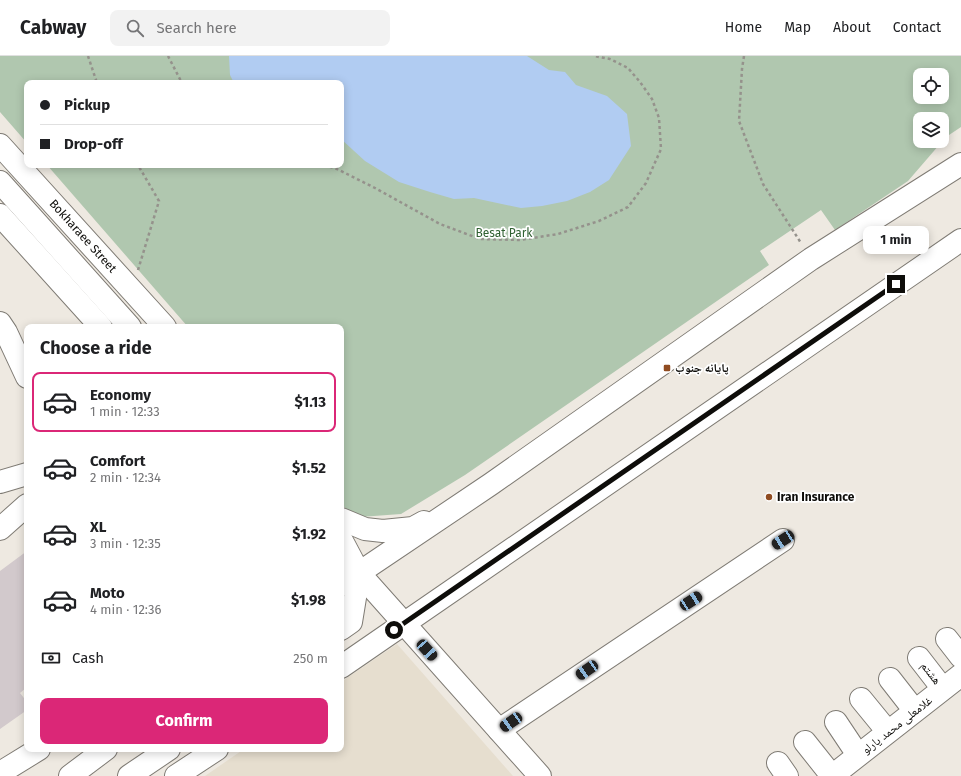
<!DOCTYPE html>
<meta charset="utf-8">
<style>
body{margin:0;font-family:"Fira Sans","Noto Naskh Arabic",sans-serif;background:#f2f2f2;color:#202124;height:100vh;display:flex;flex-direction:column;font-size:15px;white-space:nowrap}
*{box-sizing:border-box;margin:0}
p{font-size:13px;color:#757577}
.icon{flex:none;width:22px;height:22px;fill:none;stroke:currentColor;stroke-width:2;stroke-linecap:round;stroke-linejoin:round}
.map{position:relative;flex:1;overflow:hidden}
.details{position:absolute;left:24px;top:268px;width:320px;height:428px;display:flex;flex-direction:column;background:#fff;border-radius:8px;box-shadow:0 2px 10px #0003}
.details>*{flex:none}
.top-card{position:absolute;left:24px;top:24px;width:320px;height:88px;border-radius:8px;box-shadow:0 2px 10px #0003;display:grid;align-content:center;height:88px;padding:0 16px;background:#fff}
.fabs{position:absolute;left:913px;top:12px;display:grid;gap:8px}
.fabs a{display:grid;place-items:center;width:36px;height:36px;border-radius:8px;background:#fff;box-shadow:0 2px 10px #0003;font-size:20px}
.end{position:absolute;width:18px;height:18px;margin:-9px;border:5px solid #0e0d0a;background:#fff;box-shadow:0 0 0 2px #fff}
.from{border-radius:50%}
.bubble{position:absolute;height:28px;border-radius:8px;background:#fff;box-shadow:0 2px 10px #0003;font-size:13px;font-weight:700;line-height:28px;text-align:center}
.car{position:absolute;width:12px;height:24px;margin:-12px -6px;border-radius:5px;box-shadow:0 0 3px 1px #0007;background:linear-gradient(#222 24%,#8ab4d8 0 40%,#222 0 76%,#8ab4d8 0 86%,#222 0)}
.top-card b{display:flex;align-items:center;gap:14px;height:38px;font-size:15px}
.top-card b+b{border-top:1px solid #e0e0e0}
.top-card i{width:10px;height:10px;background:#202124}
ul{padding:0;list-style:none}
li{display:flex;align-items:center;gap:12px;height:60px;margin:0 8px 6px;padding:0 8px;border:2px solid transparent;border-radius:8px}
li div{flex:1}
li b{display:block;font-size:15px}
li em{font-style:normal;font-weight:700}
li.selected{border-color:#db2777}
li>.icon{width:36px;height:36px;stroke-width:1.5}
h2{padding:0 16px;font-size:18px;line-height:48px}
.pay{display:flex;align-items:center;gap:10px;height:44px;padding:0 16px;font-size:15px}
.pay p{margin-inline-start:auto}
.action{display:flex;gap:8px;margin-top:auto;padding:8px 16px}
.action a{flex:1;height:46px;border-radius:8px;background:#db2777;color:#fff;font-size:16px;font-weight:700;line-height:46px;text-align:center}
header{display:flex;align-items:center;gap:24px;box-sizing:border-box;height:56px;padding:0 20px;background:#fff;border-bottom:1px solid #e0e0e0}
header strong{font-size:19px}
nav{display:flex;gap:22px;margin-inline-start:auto;font-size:14px}
.search{width:280px;height:36px;background:#f2f2f2;display:flex;align-items:center;gap:10px;box-sizing:border-box;padding:0 14px;border-radius:8px;color:#757577;font-size:15px}
.map>svg:first-child{display:block}
.built{fill:#e6decf}
.green{fill:#b0c7af;fill-rule:evenodd}
.water{fill:#b1ccf2}
.building{fill:#d2c9cc}
.lines{fill:none;stroke-linecap:round;stroke-linejoin:round}
.minor-casing{stroke:#7f7b74;stroke-width:24}
.major-casing{stroke:#7f7b74;stroke-width:24}
.highway-casing{stroke:#7f7b74;stroke-width:24}
.path{stroke:#95928c;stroke-width:2.5;stroke-dasharray:3 3;stroke-linecap:butt}
.minor{stroke:#fff;stroke-width:22}
.major{stroke:#fff;stroke-width:22}
.highway{stroke:#fff;stroke-width:22}
.route{stroke:#0e0d0a;stroke-width:5}
.poi-dot{fill:#904c21;stroke:#fff;stroke-width:1.5}
.labels{text-anchor:middle;dominant-baseline:central;stroke-width:3.5;stroke-linejoin:round;paint-order:stroke}
.park-label{font-size:12px;fill:#316132;stroke:#fff}
.street-label{font-size:12px;fill:#0e0d0a;stroke:#fff}
.poi-label{font-size:12px;font-weight:bold;fill:#0e0d0a;stroke:#fff;text-anchor:start}
</style>
<header>
<strong>Cabway</strong>
<div class="search"><svg class="icon" aria-label="search" viewBox="0 0 24 24"><circle cx="10" cy="10" r="6"/><path d="M15 15l6 6"/></svg>Search here</div>
<nav><a>Home</a><a>Map</a><a>About</a><a>Contact</a></nav>
</header>
<div class="map">
<svg width="961" height="720" viewBox="0 0 961 720">
<rect width="100%" height="100%" fill="#eee9e1"/>
<path class="built" d="M397,588L513,720H205L244,693H341V626Z"/>
<path class="green" d="M0,0H961V71L946,81L908,125L835,174L821,154L760,195L769,209L465,419L401,458L360,461L351,459L341,447V271H188L47,109H341V27H27V87L0,56ZM920,19H942V41H920ZM920,63H942V85H920Z"/>
<path class="water" d="M229,0H527L549,14L565,16L576,29L607,40L627,58L631,90L609,124L590,136L567,145L542,150L521,152L474,142L454,143L430,136L399,126L365,105L341,83V27H234L230,19Z"/>
<path class="building" d="M27,495V631L20,637L27,646V654L0,673V515Z"/>
<g class="lines">
<g class="minor-casing">
<path id="minor" d="M0,267L6,276L27,321
M0,426L27,418
M0,473L27,449
M341,483L359,517L351,566L341,573
M947,583L961,601
M919,602L943,633
M890,623L915,655
M861,643L888,676
M836,666L858,699
M499,674L783,484
M805,686L832,720
M778,707L787,720
M0,717L39,693
M129,720L169,693
M832,720L961,619"/>
</g>
<g class="major-casing">
<path id="major" d="M0,89L165,271
M0,126L130,271
M341,502L359,517L540,720"/>
</g>
<g class="highway-casing">
<path id="highway" d="M0,159L101,271
M341,463L365,473L383,475L413,472L424,466
M341,529L491,428L811,203L961,108
M341,611L961,184
M70,720L106,693
M176,720L217,693"/>
</g>
<path class="path" d="M88,0L97,27
M168,0L182,27
M744,0L742,13L739,65L763,128L801,187
M324,109L337,113L375,132L440,168L480,183L520,184L558,178L599,165L628,151L646,127L661,93L659,62L652,43L640,26L628,12L610,3L594,0
M138,214L159,145L138,109"/>
<use href="#minor" class="minor"/>
<use href="#major" class="major"/>
<use href="#highway" class="highway"/>
</g>
<g class="lines">
<path class="route" d="M394,574L896,228"/>
</g>
<g class="poi-dot">
<rect x="663" y="308" width="8" height="8" rx="2"/>
<circle cx="769" cy="441" r="4"/>
</g>
<g class="labels">
<g class="park-label">
<text x="504" y="177">Besat Park</text>
</g>
<g class="street-label">
<text transform="translate(83 180) rotate(48)">Bokharaee Street</text>
<text transform="translate(931 617) rotate(52)">هشتم</text>
<text transform="translate(897 669) rotate(-38)">غلامعلی محمد یارلو</text>
</g>
<g class="poi-label">
<text x="675" y="312">پایانه جنوب</text>
<text x="777" y="441">Iran Insurance</text>
</g>
</g>
</svg>
<div class="fabs">
<a><svg class="icon" aria-label="locate" viewBox="0 0 24 24"><circle cx="12" cy="12" r="6"/><path d="M12 2v4M12 18v4M2 12h4M18 12h4"/></svg></a>
<a><svg class="icon" aria-label="layers" viewBox="0 0 24 24"><path d="M12 4l9 5-9 5-9-5zM3 14l9 5 9-5"/></svg></a>
</div>
<i class="end from" style="left:394px;top:574px"></i>
<i class="end" style="left:896px;top:228px"></i>
<div class="bubble" style="left:863px;top:170px;width:66px">1 min</div>
<i class="car" style="left:783px;top:484px;rotate:237deg"></i>
<i class="car" style="left:691px;top:545px;rotate:57deg"></i>
<i class="car" style="left:427px;top:594px;rotate:138deg"></i>
<i class="car" style="left:587px;top:614px;rotate:236deg"></i>
<i class="car" style="left:511px;top:666px;rotate:236deg"></i>
<div class="top-card">
<b><i class="from"></i>Pickup</b>
<b><i></i>Drop-off</b>
</div>
<section class="details">
<h2>Choose a ride</h2>
<ul>
<li class="selected"><svg class="icon" aria-label="car" viewBox="0 0 24 24"><path d="M5 17H2v-5l4-1 3-4h7l3 4 3 1v5h-3M9 17h6M6 11h13"/><circle cx="7" cy="17" r="2"/><circle cx="17" cy="17" r="2"/></svg><div><b>Economy</b><p>1 min · 12:33</p></div><em>$1.13</em></li>
<li><svg class="icon" aria-label="car" viewBox="0 0 24 24"><path d="M5 17H2v-5l4-1 3-4h7l3 4 3 1v5h-3M9 17h6M6 11h13"/><circle cx="7" cy="17" r="2"/><circle cx="17" cy="17" r="2"/></svg><div><b>Comfort</b><p>2 min · 12:34</p></div><em>$1.52</em></li>
<li><svg class="icon" aria-label="car" viewBox="0 0 24 24"><path d="M5 17H2v-5l4-1 3-4h7l3 4 3 1v5h-3M9 17h6M6 11h13"/><circle cx="7" cy="17" r="2"/><circle cx="17" cy="17" r="2"/></svg><div><b>XL</b><p>3 min · 12:35</p></div><em>$1.92</em></li>
<li><svg class="icon" aria-label="car" viewBox="0 0 24 24"><path d="M5 17H2v-5l4-1 3-4h7l3 4 3 1v5h-3M9 17h6M6 11h13"/><circle cx="7" cy="17" r="2"/><circle cx="17" cy="17" r="2"/></svg><div><b>Moto</b><p>4 min · 12:36</p></div><em>$1.98</em></li>
</ul>
<div class="pay"><svg class="icon" aria-label="cash" viewBox="0 0 24 24"><path d="M3 7h18v10H3z"/><circle cx="12" cy="12" r="2"/></svg>Cash<p>250 m</p></div>
<div class="action"><a>Confirm</a></div>
</section>
</div>
